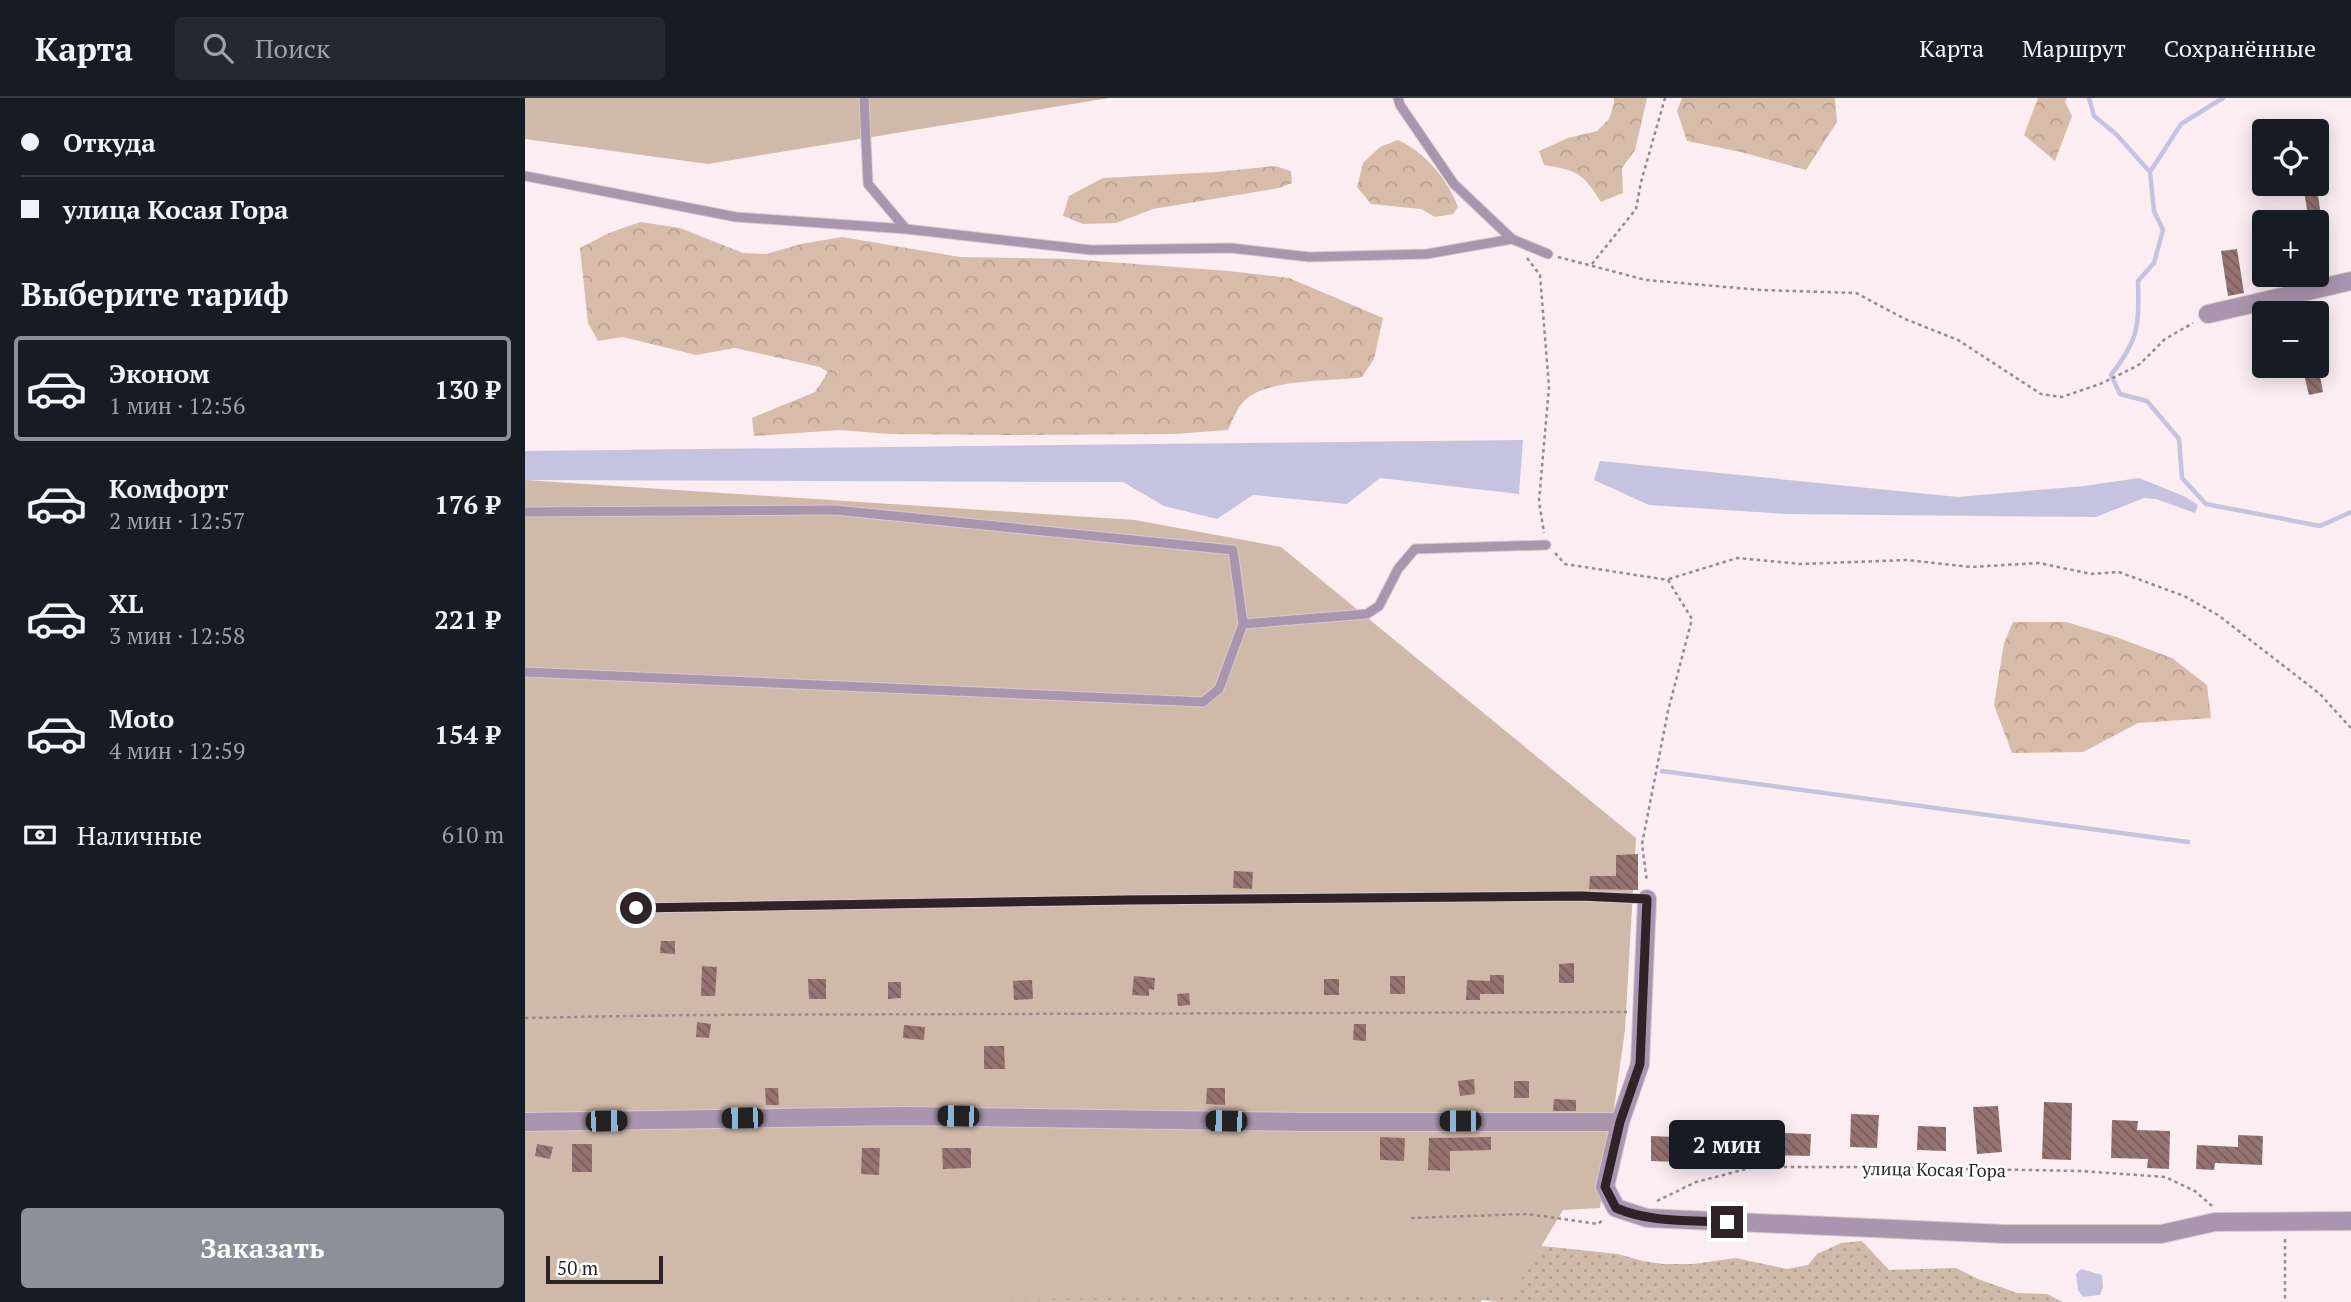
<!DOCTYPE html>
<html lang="ru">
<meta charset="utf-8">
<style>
body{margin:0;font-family:"PT Serif",serif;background:#242831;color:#f1f3f6;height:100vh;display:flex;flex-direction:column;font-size:26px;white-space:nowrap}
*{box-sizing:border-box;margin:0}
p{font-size:23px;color:#9ea1a6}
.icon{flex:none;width:38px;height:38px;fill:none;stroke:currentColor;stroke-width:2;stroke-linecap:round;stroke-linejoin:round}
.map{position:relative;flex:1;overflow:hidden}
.side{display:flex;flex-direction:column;background:#171b24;width:525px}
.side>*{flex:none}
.hud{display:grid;align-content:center;height:154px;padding:0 21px;background:#171b24}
.controls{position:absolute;left:1727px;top:21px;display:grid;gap:14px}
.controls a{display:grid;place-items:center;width:77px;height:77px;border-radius:7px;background:#171b24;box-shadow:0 4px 18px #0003;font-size:35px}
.scale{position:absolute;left:21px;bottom:18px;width:117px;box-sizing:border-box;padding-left:7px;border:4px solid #302328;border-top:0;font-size:19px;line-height:24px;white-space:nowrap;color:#302328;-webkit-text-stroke:5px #fff;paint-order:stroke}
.end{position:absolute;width:32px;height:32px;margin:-16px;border:9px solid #302328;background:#fff;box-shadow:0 0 0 4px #fff}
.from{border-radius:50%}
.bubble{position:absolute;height:49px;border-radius:7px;background:#171b24;box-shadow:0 4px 18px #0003;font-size:23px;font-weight:600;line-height:49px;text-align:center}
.car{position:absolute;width:21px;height:42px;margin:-21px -10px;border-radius:9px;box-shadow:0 0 5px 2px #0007;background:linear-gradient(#222 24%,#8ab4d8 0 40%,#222 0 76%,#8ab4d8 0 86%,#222 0)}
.hud b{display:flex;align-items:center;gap:24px;height:66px;font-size:26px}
.hud b+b{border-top:2px solid #363941}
.hud i{width:18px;height:18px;background:#f1f3f6}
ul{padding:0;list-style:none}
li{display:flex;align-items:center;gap:21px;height:105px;margin:0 14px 10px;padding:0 7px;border:4px solid transparent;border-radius:7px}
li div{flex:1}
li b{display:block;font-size:26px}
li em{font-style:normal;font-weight:600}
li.on{border-color:#8c9099}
li>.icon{width:63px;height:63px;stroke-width:1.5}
h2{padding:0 21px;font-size:32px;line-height:84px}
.pay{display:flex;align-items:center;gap:18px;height:77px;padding:0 21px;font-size:26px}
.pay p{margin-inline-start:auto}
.button{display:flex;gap:14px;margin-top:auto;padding:14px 21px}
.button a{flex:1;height:80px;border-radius:7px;background:#8c9099;color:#fff;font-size:28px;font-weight:600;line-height:80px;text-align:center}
header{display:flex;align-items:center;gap:42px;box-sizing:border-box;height:98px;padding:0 35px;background:#171b24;border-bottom:2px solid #363941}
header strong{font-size:33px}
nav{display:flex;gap:38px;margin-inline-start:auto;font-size:24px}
.search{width:490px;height:63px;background:#242831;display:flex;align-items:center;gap:18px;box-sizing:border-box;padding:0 24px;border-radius:7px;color:#9ea1a6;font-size:26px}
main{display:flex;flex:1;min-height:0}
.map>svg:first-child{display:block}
.grass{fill:url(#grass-dots)}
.forest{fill:url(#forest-crowns)}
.garden{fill:#d0b9a9}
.water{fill:#c5c3e0}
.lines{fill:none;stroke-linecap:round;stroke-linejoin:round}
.stream{stroke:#c5c3e0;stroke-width:4.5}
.building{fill:url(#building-back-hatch)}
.service-casing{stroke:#d7c9ce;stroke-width:11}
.minor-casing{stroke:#d7c9ce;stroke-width:20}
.path{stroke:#97898e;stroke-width:2.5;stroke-dasharray:3.5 3.5;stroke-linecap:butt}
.service{stroke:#aa95af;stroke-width:9}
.minor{stroke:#aa95af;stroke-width:18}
.route{stroke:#302328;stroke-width:9}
.labels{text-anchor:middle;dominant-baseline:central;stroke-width:5;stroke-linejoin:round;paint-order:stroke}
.street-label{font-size:18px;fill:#302328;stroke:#fff}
</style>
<header>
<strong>Карта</strong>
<div class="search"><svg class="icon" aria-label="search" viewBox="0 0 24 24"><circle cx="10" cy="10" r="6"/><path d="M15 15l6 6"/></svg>Поиск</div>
<nav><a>Карта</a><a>Маршрут</a><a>Сохранённые</a></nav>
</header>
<main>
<section class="side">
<div class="hud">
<b><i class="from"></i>Откуда</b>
<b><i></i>улица Косая Гора</b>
</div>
<h2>Выберите тариф</h2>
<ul>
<li class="on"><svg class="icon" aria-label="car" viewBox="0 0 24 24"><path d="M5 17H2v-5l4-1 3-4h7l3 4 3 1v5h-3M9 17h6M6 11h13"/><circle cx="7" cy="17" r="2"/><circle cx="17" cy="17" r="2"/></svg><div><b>Эконом</b><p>1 мин · 12:56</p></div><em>130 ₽</em></li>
<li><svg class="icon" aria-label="car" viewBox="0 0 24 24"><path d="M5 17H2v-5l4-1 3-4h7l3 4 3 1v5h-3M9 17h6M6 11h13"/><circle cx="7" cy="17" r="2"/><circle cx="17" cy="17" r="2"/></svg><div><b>Комфорт</b><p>2 мин · 12:57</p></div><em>176 ₽</em></li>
<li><svg class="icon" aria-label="car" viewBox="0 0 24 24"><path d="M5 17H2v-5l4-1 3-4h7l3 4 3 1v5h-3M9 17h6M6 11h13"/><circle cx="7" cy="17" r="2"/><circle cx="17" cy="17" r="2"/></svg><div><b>XL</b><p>3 мин · 12:58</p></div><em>221 ₽</em></li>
<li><svg class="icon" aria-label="car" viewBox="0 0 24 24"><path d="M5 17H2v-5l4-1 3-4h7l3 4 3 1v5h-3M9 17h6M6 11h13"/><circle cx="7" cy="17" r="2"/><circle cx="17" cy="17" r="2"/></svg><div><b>Moto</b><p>4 мин · 12:59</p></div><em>154 ₽</em></li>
</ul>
<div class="pay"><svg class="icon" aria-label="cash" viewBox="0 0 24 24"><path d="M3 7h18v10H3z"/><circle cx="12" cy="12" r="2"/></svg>Наличные<p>610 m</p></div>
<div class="button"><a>Заказать</a></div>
</section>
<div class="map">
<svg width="1826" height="1204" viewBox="0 0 1826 1204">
<defs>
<pattern id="grass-dots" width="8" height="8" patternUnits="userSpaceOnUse" patternTransform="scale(1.75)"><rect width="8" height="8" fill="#d0b9a9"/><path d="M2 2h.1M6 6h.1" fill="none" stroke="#b39f91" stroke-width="1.8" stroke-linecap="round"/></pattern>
<pattern id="forest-crowns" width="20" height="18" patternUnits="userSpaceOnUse" patternTransform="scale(1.75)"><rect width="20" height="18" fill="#d8bcaa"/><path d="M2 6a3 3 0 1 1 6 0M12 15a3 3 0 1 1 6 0" fill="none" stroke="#baa192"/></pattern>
<pattern id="building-back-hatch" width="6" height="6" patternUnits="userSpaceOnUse" patternTransform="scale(1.75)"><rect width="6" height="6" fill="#947371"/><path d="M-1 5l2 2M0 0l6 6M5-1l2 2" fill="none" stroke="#795e5d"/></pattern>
</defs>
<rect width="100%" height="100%" fill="#fcedf3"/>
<path class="grass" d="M1337,1143L1364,1172L1431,1170L1453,1181L1492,1195L1522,1196L1538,1204H973L958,1202L955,1204H231L1007,1147L1093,1156L1118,1163L1138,1166H1168L1211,1160L1262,1171L1283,1167L1292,1156L1316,1145Z"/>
<path class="forest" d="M1089,0H1122L1110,52L1097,70L1098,95L1076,104C1057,74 1053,73 1019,67L1014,53L1043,40L1072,33L1084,21L1089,5Z
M1157,0H1310L1312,24L1281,72L1216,54L1162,43L1152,13Z
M1513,0H1542L1540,4L1547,18L1530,63L1499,37Z
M873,42C900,54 923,82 933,109L928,116L910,119L896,111L846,106L832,89L838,65L855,49Z
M750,68L766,73L767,85L754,90L628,111L591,125L558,126L538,118L544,98L578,80L691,74Z
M115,124L155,130L218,155L241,156L276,146L317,139L435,159L545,161L703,173L764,180L858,220L849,261L837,279C806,284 741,280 719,303C712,310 707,323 703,332L648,336L484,337L365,336L315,332L229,338L227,320L290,294L303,274L295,269L210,250L171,257L98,239L73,243L63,225L55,150L84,135Z
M1488,524H1541L1591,539L1647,560L1682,587L1686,620L1613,625L1558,654L1487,655L1469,607L1479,545Z"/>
<path class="garden" d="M0,0H584L183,66L0,41Z
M0,382L610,422L756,449L1111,740L1100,932L1075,1110L1038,1112L988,1195L264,1204H0Z"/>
<path class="water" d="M998,342L994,396L855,380L822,406L728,397L692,421L639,408L598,384L0,382V353Z
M1075,363L1433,399L1559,388L1614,380L1661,399L1673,407L1670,415L1631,401L1619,400L1571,419L1262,416L1124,407L1069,382Z
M1556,1171L1577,1177L1578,1189L1575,1197L1558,1199L1553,1192L1551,1176Z"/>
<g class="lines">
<path class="stream" d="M1564,0L1569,18L1591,36L1625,74
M1698,0L1656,26L1625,74L1629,113L1638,132L1629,165L1613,183C1614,228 1614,241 1586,277L1595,296L1622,303L1654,341L1657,380L1681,406L1795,428L1826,414
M1137,673L1663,744"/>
</g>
<path class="building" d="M1792,91L1797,124H1784L1779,93Z
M1712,151L1719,195L1703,198L1696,153Z
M1744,177H1780L1781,182L1746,189Z
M1777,268H1793L1798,294L1784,297Z
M1113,756V792L1064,791L1065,778H1091V757Z
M709,773L728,774L727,791L708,790Z
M136,843H150V856L135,855Z
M1049,865V885H1034V866Z
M177,868L192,869L190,898H176Z
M965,877H979V896H955V902H941L942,882L965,883Z
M609,878L630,880L629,892L624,891V898L607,897Z
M865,878H880V896H865Z
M283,881H301V901H284Z
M799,881H814V897H799Z
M507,882L508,901L489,902L488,883Z
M363,884H376V900L363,901Z
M664,895L665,907L653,908L652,896Z
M172,924L186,926L184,940L171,939Z
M829,926H841V943L828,942Z
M379,927L400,929L399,942L378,940Z
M459,948H479L480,971H459Z
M949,981L950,996L935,998L933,983Z
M989,983H1004V1000H989Z
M240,990H253L254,1007H241Z
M682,990H700V1007L681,1006Z
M1029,1001L1051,1002V1013H1028Z
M1519,1004L1547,1005L1546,1062L1517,1061Z
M1473,1008L1477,1054L1452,1056L1448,1009Z
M1326,1016L1354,1017L1352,1050L1325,1049Z
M1587,1022L1613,1023L1612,1032L1645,1033L1644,1071L1622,1070L1623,1061L1586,1060Z
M1393,1028L1421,1029V1053L1392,1052Z
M1173,1031H1201V1056H1154V1064L1126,1063V1038L1173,1040Z
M1232,1034L1286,1036L1285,1058L1248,1057V1061H1231Z
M1713,1037L1738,1038L1737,1067L1690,1065L1689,1072L1671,1071L1672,1047L1713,1049Z
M855,1039L880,1040L879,1063L855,1062Z
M966,1039V1052L925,1053V1073L903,1072L904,1040Z
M12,1046L28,1049L25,1061L10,1058Z
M47,1046H67V1074H47Z
M337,1050H355L354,1077L336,1076Z
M417,1050H446V1070L418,1071Z"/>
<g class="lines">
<g class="service-casing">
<path id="service" d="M339,0L343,86L381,131
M873,0L875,7L929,86L987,141
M0,78L211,119L381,131L566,152L706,150L784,159L902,156L987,141L1023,156
M0,414L310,412L708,452L718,526L842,516L854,508L873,471L890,451L1021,447
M0,574L678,604L694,591L718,526
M111,810L602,802L1056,798L1122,801"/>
</g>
<g class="minor-casing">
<path id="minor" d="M1683,216L1826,183
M1122,801L1115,966L1095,1024L1080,1089L1091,1110L1122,1120L1480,1136H1636L1690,1124L1826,1123
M0,1024L379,1018L781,1024H1095"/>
</g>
<path class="path" d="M1033,159L1121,182L1236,192L1331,195L1380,221L1433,242L1516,296L1537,299L1575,286L1604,272L1615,266L1640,241L1668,225
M1002,160L1015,177L1024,289L1014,403L1019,435
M1067,166L1111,111L1116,84L1140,0
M1030,455L1040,466L1143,482L1167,521L1143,613L1117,746L1122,784
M1144,481L1212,460L1276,466L1381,462L1446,469L1514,465L1566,476L1594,474L1659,498L1693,517L1795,596L1826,630
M0,920L156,917L1102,914
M1132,1103L1171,1084L1229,1069H1336L1556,1073L1640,1079L1670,1093L1687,1108
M886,1120L1002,1116L1073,1126L1079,1121
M1760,1141V1204"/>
<use href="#service" class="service"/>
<use href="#minor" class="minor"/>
</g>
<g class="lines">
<path class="route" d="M111,810L602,802L1056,798L1122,801L1115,966L1095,1024L1080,1089L1091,1110C1126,1125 1165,1122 1202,1124"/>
</g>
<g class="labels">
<g class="street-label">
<text transform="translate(1409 1071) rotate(1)">улица Косая Гора</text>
</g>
</g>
</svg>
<div class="controls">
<a><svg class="icon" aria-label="locate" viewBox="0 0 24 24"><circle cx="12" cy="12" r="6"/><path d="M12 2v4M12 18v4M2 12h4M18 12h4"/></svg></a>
<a>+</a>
<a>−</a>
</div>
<div class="scale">50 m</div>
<i class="end from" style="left:111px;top:810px"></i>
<i class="end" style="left:1202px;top:1124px"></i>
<div class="bubble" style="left:1144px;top:1022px;width:116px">2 мин</div>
<i class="car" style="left:433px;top:1018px;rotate:271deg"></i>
<i class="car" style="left:217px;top:1020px;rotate:269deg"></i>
<i class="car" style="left:81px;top:1023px;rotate:89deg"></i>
<i class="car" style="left:701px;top:1023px;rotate:271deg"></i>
<i class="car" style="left:935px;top:1023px;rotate:270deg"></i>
</div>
</main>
